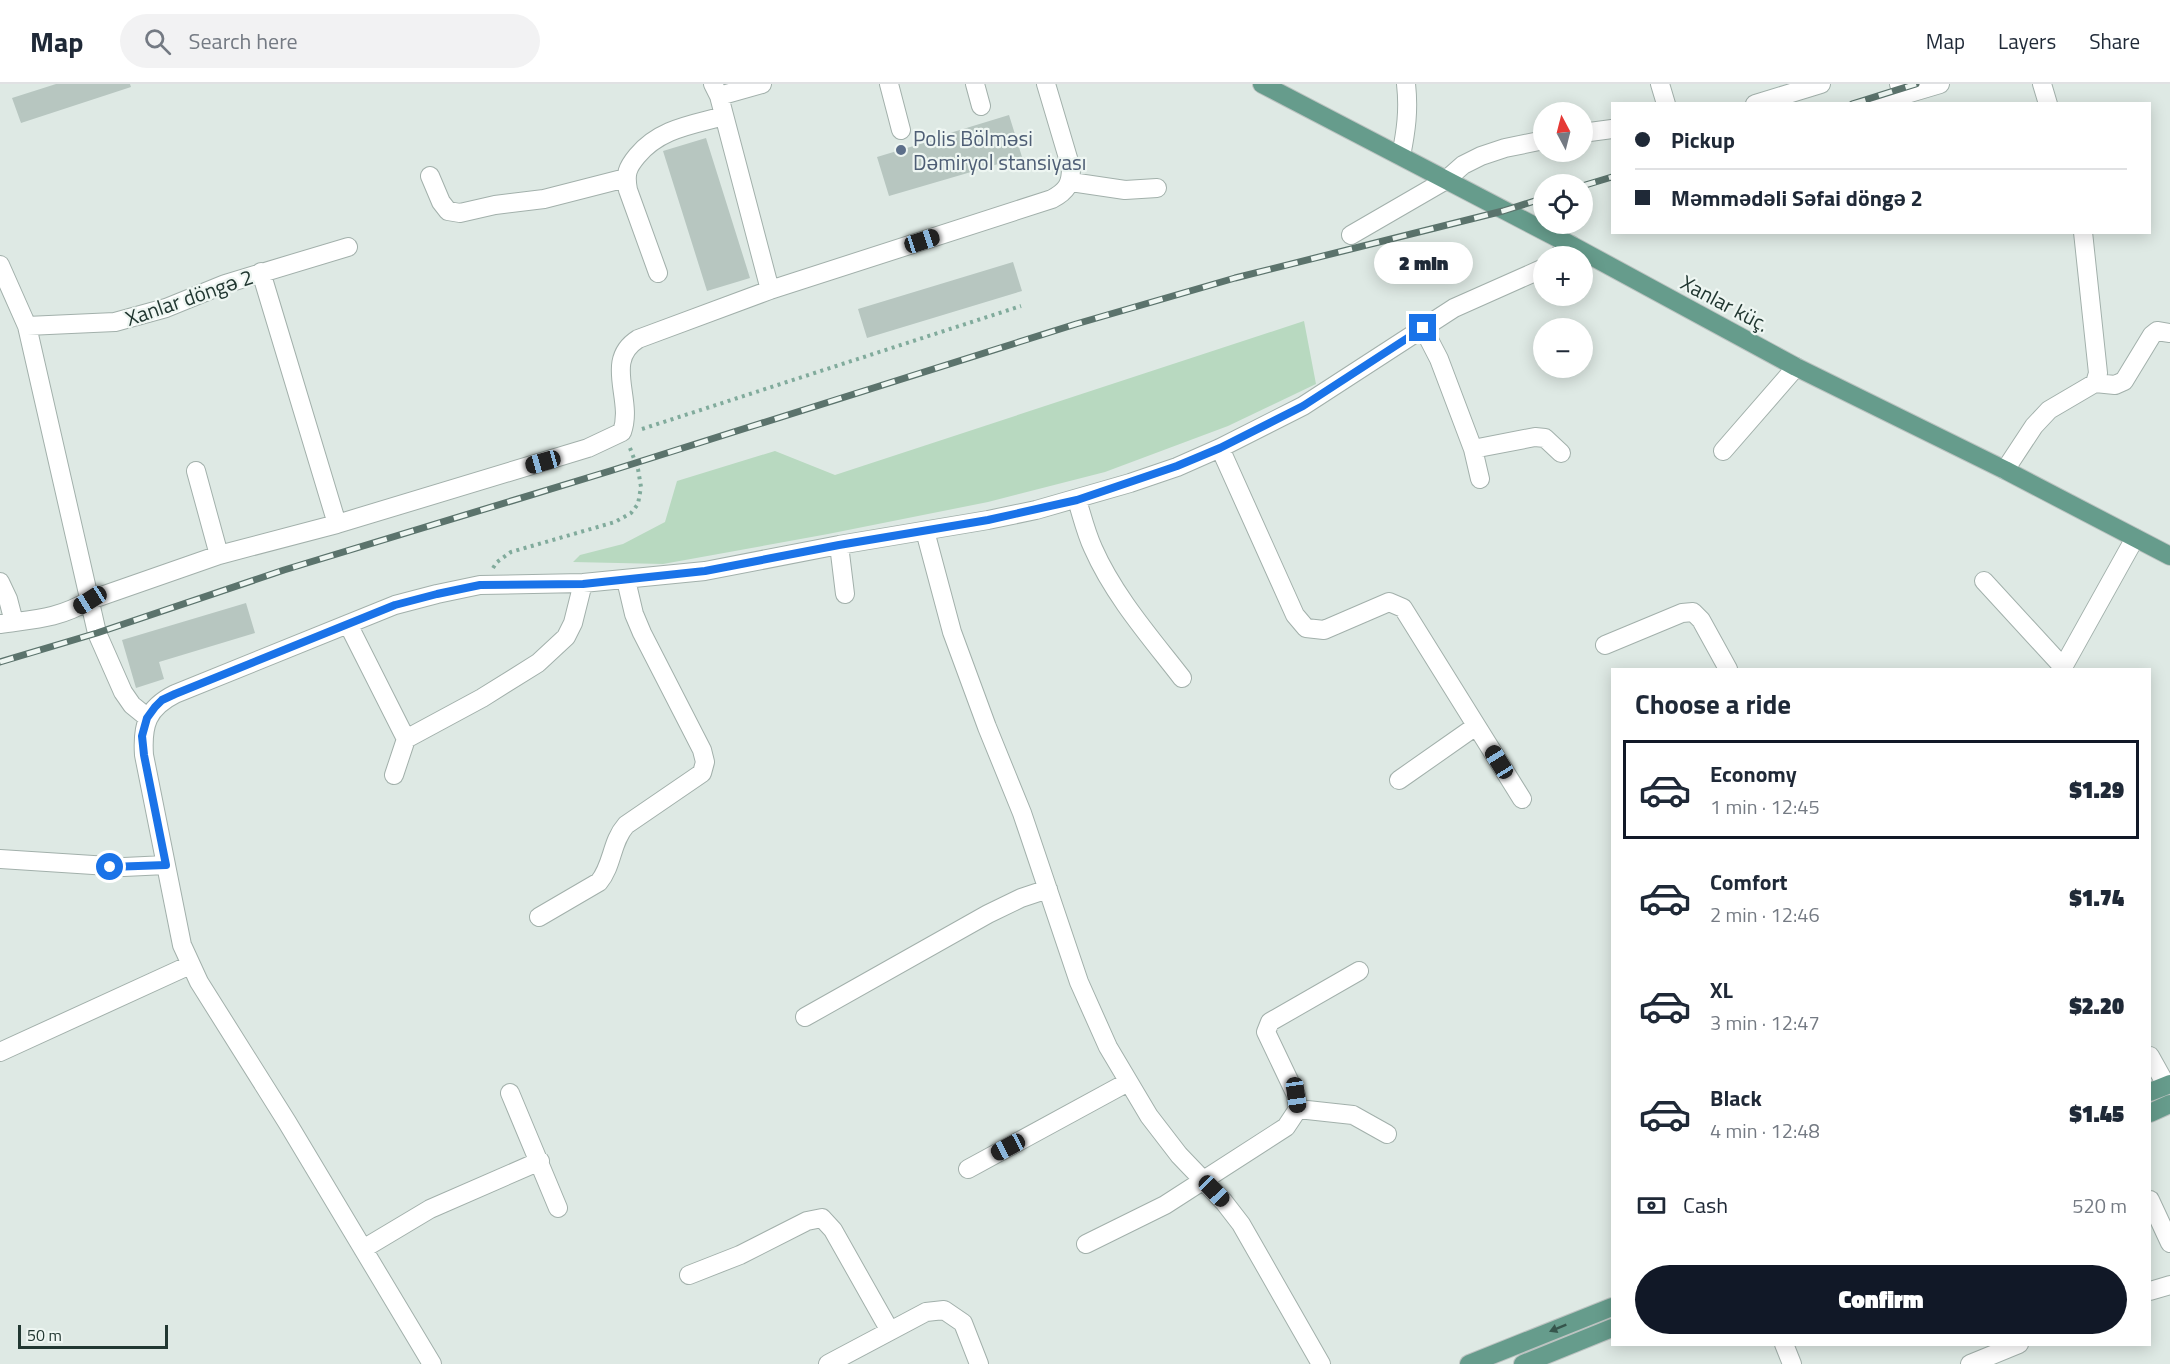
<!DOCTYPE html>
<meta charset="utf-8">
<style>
body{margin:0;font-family:"Titillium Web",sans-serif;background:#f2f2f3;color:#1f2937;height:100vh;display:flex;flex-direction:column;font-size:22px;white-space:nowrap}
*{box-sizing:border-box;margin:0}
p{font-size:20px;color:#747a83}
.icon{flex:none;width:33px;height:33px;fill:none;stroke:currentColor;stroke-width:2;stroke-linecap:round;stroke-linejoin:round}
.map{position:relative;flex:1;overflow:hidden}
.details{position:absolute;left:1611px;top:584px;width:540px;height:678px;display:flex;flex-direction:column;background:#fff;border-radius:0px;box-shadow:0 3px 15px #0003}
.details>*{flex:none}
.top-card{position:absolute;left:1611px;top:18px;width:540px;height:132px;border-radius:0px;box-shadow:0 3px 15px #0003;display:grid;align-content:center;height:132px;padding:0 24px;background:#fff}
.needle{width:39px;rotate:353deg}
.buttons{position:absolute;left:1533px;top:18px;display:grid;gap:12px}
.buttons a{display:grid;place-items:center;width:60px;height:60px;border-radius:50%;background:#fff;box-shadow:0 3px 15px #0003;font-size:30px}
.scale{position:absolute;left:18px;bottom:15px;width:150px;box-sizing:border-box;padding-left:6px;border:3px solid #213731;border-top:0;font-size:16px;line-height:21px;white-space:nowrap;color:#213731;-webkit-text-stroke:4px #eef6f2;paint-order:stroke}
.end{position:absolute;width:27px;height:27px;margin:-14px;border:8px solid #1a73e8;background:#fff;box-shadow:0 0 0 3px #fff}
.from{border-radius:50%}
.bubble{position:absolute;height:42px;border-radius:21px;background:#fff;box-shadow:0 3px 15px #0003;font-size:20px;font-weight:800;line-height:42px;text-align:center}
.car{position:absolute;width:18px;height:36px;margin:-18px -9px;border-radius:8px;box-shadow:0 0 4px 2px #0007;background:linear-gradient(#222 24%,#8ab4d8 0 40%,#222 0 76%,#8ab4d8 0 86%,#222 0)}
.top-card b{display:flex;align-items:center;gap:21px;height:57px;font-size:22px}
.top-card b+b{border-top:2px solid #e0e1e3}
.top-card i{width:15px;height:15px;background:#1f2937}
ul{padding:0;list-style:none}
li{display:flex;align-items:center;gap:18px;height:99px;margin:0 12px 9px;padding:0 12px;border:3px solid transparent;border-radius:0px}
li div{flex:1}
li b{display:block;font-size:22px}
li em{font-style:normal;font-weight:800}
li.active{border-color:#111827}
li>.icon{width:54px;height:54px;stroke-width:1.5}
h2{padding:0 24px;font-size:27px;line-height:72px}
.pay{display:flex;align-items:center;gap:15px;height:66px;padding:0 24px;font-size:22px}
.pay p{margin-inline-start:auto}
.button{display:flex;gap:12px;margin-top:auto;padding:12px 24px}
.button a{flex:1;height:69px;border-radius:36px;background:#111827;color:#fff;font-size:24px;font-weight:800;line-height:69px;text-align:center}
header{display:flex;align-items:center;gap:36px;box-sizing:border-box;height:84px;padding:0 30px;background:#fff;border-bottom:2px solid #e0e1e3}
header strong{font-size:28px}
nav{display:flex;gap:33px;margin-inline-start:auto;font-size:21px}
.search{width:420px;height:54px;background:#f2f2f3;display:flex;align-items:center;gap:15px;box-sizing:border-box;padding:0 21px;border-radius:33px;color:#747a83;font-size:22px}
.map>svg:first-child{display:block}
.green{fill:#b8d9c0}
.building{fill:#b7c6c0}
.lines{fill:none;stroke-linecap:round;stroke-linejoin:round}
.minor-casing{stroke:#a2b0ab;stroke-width:20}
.major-casing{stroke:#bcc3c1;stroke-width:20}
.path{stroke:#81ab9c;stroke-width:4;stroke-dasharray:3 4.5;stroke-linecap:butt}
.minor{stroke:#fff;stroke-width:18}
.major{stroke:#669c8c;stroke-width:18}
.rail-casing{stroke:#5b736c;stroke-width:7}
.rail{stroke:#eef6f2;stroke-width:4.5;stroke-dasharray:14;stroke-linecap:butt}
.oneway{fill:#36554c}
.route{stroke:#1a73e8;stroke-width:8}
.service-dot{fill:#5c6f8a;stroke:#eef6f2;stroke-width:2}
.labels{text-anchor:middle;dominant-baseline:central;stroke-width:4.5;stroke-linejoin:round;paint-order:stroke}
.service-label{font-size:21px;fill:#4e5e75;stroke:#eef6f2;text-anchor:start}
.street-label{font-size:21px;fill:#213731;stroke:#eef6f2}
</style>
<header>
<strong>Map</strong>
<div class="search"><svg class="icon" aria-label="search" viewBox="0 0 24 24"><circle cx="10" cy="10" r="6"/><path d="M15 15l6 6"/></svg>Search here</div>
<nav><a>Map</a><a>Layers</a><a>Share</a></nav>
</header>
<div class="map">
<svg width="2170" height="1280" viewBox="0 0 2170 1280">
<rect width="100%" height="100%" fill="#dee9e4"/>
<path class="green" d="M1304,237L1316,300L1228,342L1105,388L988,418L828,450L663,480L573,478L580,471L623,460L665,438L677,397L775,367L835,391Z"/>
<path class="building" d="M56,0H130L131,3L21,39L12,14Z
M1009,31L1022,73L889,112L877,73L950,51V49Z
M706,54L750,194L707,207L663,67Z
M1013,178L1022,207L867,254L858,225Z
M246,519L255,549L159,578L164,595L136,604L122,556Z"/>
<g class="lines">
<g class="minor-casing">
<path id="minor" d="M713,0L719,12L770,206
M889,0L901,46
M975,0L981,22
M1660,0L1666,20
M1899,0L1903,11L1940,0
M2042,0L2048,20
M719,12L762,0
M1755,20L1821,0
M1879,20L1903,11
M1582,49L1612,45
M1401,72C1406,47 1409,26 1406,0
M430,92L441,118L448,127L460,129L495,121L544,115L626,94
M1071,98L1125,106L1157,104
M1351,151L1446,96L1463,81L1481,72L1505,64L1544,56
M1558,172L1571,161
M0,181L27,242L97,549L123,608L132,621L148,634
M261,188L337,440
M658,189L628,106C625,90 627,84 637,72C659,45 691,41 724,32
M27,242L115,238L166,224L225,200L348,163
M1423,244L1439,275L1473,365L1480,395
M2095,299L2115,301L2124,297L2152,251L2157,247L2170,249
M1220,364L1295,531L1306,544L1324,546L1389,518L1403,524L1522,715
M1473,365L1535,353L1545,354L1561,369
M1723,367L1796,283
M2005,386L2034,342L2049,326L2095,299L2098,289L2083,148
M196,387L219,471
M1077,416C1082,432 1086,449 1093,464C1114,512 1151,554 1182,594
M925,447L952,548L987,643L1022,729L1079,898L1108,963L1149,1032L1179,1071L1224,1118L1241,1140L1321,1280
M839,461L845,510
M1984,497L2063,583
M0,498L8,515L14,538
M0,540C35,535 58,535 90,516L219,471L337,440L588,364L622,348C634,315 603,277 638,255L770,206L1052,115C1067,107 1071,100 1071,84L1046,0
M348,540L406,655L482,614L538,579L566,553L573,539L583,499
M1605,561L1682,529L1693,528L1701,536L1728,585
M2062,585L2135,454
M394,691L406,655
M1399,696L1476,642
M0,775L124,783L166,781
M539,833L599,798C613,781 611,758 626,741L702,689L705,678L702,666L642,549L634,530L626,496
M805,933L988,830L1021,814L1048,805
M0,968L190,881
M2150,972L2166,1001
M510,1009L558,1124
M1298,1025L1353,1031L1387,1050
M968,1085L1128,998
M2150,1116L2170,1159
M1086,1160L1165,1121L1286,1043L1298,1025L1296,1011L1266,948L1270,938L1359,887
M363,1165L430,1125L540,1077
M689,1191L740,1171L807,1137L822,1134L833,1146L890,1247
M2150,1207L2170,1201
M1784,1260L1792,1280
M432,1280L287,1038L199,898L182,861L144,671C142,641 147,624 175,610L395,521L437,510L480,501L583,499L705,487L839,461L988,436L1036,426L1130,399L1177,383L1220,364L1303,322L1454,224L1544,184
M828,1280L926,1228L944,1226L963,1239L979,1280
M1970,1280L2019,1260"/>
</g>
<g class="major-casing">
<path id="major" d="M1262,0L1571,161L1796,283L2005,386L2170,472
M2150,1008L2170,1000
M2150,1029L2170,1020
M1469,1280L1612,1223
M1523,1280L1612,1244"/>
</g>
<path class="path" d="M642,345L1021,222
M493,484L497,478L511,468L615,438L631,429L638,420L641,403L638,385L630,364"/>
<use href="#minor" class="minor"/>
<use href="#major" class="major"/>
<g class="rail-casing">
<path id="rail" d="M1852,20L1916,0
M1582,102L1612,93
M0,578L97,549L284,486L610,387L1076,240L1235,194L1503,127L1544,114"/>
</g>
<use href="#rail" class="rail"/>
</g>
<defs><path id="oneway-solid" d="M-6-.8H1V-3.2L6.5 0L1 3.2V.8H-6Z" transform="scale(1.5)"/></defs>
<use class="oneway" href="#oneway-solid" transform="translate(1558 1244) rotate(158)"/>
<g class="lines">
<path class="route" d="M110,783L166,781L144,671L142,652L147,634L155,623L162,616L175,610L395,521L437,510L480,501L583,500L705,487L839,461L988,436L1077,416L1177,382L1220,364L1303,322L1423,244"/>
</g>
<circle class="service-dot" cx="901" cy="66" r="6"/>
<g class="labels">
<g class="service-label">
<text x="913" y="54">Polis Bölməsi<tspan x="913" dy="24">Dəmiryol stansiyası</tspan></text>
</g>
<g class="street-label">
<text transform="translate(189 213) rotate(-19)">Xanlar döngə 2</text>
<text transform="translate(1725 219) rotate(28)">Xanlar küç.</text>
</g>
</g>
</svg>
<div class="buttons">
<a><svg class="needle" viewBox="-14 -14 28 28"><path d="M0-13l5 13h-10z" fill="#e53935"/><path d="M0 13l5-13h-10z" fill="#747a83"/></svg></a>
<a><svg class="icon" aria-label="locate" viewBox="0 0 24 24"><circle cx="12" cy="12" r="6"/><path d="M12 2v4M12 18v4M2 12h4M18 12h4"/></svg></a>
<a>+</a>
<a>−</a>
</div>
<div class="scale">50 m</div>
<i class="end from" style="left:110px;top:783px"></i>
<i class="end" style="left:1423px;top:244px"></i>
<div class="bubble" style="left:1374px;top:158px;width:99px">2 min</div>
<i class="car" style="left:922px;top:157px;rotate:72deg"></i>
<i class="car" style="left:543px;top:378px;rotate:254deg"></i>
<i class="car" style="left:90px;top:516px;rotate:238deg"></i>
<i class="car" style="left:1499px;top:678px;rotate:328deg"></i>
<i class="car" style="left:1296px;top:1011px;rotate:172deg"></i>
<i class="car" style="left:1008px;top:1063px;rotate:242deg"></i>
<i class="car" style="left:1214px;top:1107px;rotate:136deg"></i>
<div class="top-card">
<b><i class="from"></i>Pickup</b>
<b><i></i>Məmmədəli Səfai döngə 2</b>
</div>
<section class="details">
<h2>Choose a ride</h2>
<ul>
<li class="active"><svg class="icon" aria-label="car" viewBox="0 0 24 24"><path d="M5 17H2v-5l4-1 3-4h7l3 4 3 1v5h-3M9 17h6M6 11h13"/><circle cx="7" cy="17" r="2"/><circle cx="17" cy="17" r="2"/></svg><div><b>Economy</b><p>1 min · 12:45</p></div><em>$1.29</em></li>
<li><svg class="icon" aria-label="car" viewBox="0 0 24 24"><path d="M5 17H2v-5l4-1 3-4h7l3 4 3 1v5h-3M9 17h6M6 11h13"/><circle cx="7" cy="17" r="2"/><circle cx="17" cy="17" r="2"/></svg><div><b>Comfort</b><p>2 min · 12:46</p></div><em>$1.74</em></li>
<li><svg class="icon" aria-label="car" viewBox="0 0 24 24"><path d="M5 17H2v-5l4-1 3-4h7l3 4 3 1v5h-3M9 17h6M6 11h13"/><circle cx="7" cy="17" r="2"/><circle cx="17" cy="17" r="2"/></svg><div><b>XL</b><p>3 min · 12:47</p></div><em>$2.20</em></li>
<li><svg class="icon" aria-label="car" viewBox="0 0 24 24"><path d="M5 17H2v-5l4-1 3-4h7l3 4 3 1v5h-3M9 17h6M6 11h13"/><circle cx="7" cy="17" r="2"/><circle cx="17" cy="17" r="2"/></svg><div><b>Black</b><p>4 min · 12:48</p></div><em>$1.45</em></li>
</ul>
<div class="pay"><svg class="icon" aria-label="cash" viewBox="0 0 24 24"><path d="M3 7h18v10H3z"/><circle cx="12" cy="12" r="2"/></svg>Cash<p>520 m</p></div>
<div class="button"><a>Confirm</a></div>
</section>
</div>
